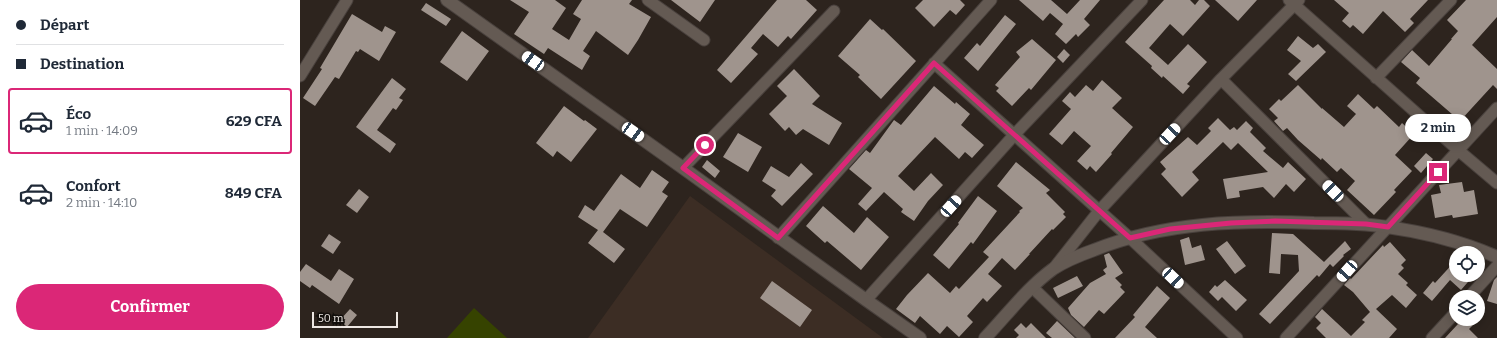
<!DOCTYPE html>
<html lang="fr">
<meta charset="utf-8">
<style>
body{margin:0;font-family:Bitter,serif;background:#f2f2f3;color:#1f2937;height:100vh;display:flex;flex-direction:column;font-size:15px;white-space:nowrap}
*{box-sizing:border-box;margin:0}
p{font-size:13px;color:#747a83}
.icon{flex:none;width:22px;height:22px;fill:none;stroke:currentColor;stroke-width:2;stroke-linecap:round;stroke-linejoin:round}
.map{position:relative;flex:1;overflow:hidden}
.side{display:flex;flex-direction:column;background:#fff;width:300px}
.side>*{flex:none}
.guide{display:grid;align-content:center;height:88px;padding:0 16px;background:#fff}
.buttons{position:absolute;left:1149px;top:246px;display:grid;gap:8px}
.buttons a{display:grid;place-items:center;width:36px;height:36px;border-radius:50%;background:#fff;box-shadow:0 2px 10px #0003;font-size:20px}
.scale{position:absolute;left:12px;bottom:10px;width:86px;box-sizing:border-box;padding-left:4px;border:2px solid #ede7e3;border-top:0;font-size:11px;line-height:14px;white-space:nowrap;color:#ede7e3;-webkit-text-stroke:3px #120e0b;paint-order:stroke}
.end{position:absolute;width:18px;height:18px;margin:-9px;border:5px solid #db2777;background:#fff;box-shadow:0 0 0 2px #fff}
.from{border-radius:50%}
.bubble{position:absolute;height:28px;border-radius:14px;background:#fff;box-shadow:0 2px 10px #0003;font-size:13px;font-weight:700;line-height:28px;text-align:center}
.car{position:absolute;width:12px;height:24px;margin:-12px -6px;border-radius:5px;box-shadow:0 0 3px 1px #0007;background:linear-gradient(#fff 24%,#345 0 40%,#fff 0 76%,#345 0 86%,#fff 0)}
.guide b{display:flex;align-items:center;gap:14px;height:38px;font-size:15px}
.guide b+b{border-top:1px solid #e0e1e3}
.guide i{width:10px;height:10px;background:#1f2937}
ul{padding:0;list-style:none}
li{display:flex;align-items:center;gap:12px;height:66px;margin:0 8px 6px;padding:0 8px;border:2px solid transparent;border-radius:4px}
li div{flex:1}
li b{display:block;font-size:15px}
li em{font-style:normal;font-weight:700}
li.current{border-color:#db2777}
li>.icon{width:36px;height:36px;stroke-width:1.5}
.cta{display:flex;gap:8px;margin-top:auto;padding:8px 16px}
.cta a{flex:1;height:46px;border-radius:24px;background:#db2777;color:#fff;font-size:16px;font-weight:700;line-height:46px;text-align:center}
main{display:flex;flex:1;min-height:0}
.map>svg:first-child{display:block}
.built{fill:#3c2d24}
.green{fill:#364300}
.building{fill:#9f948d}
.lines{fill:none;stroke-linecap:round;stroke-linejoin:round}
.street-casing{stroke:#49413d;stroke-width:13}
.secondary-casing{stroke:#49413d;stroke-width:14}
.street{stroke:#645a53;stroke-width:11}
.secondary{stroke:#645a53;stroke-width:12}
.route{stroke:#db2777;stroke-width:5}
</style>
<main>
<section class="side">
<div class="guide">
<b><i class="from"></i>Départ</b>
<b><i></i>Destination</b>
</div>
<ul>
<li class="current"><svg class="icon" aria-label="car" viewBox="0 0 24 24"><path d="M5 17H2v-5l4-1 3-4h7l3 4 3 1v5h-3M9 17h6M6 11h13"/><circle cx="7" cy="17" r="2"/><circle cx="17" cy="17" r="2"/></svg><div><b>Éco</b><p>1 min · 14:09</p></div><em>629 CFA</em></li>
<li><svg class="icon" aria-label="car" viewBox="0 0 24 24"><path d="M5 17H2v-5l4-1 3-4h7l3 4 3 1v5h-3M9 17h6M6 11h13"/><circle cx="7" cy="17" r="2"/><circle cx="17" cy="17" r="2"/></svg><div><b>Confort</b><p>2 min · 14:10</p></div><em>849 CFA</em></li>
</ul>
<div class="cta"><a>Confirmer</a></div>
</section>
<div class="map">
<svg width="1197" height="338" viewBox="0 0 1197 338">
<rect width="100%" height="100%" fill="#2d241e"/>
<path class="built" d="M390,196L583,338H288Z"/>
<path class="green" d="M174,308L207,338H147Z"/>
<path class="building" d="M210,0H255L266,8L252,29L269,40L281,19L273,14L282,0H332L329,4L351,17L338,40L328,55L296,31L283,51L290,56L282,70L248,48L244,54L214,34L229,12Z
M371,0H415L400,22Z
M477,0H506L517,10L491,39L488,36L478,47L463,34L451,48L458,54L431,83L417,70Z
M623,0H660L665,5L656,15L650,10L634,27L615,8Z
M719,0H751L767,14L780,0H800L784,19L790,25L778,37L776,34L766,44L755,34L763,24L750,13L743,21Z
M864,0H890L895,5L899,0H904L910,6L883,36L870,24L849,48L868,65L888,44L907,62L887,84L890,86L883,94L863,76L862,78L851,68L852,66L825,42Z
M915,0H957L938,21Z
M1034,0H1128L1110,19L1114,23L1105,32L1083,11L1063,34L1053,25L1050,28L1042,21L1049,13Z
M1166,0H1197V17L1172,45L1197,69V89L1193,85L1160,121L1116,83L1120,78L1101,62L1112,50L1129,66L1152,39H1151L1158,31L1147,20Z
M126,3L151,19L146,26L121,10Z
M52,14L82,32L85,26L96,32L79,61L60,49L58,52L56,51L39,79L35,77L15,106L3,98L22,69L20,68Z
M705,15L716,24L678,71L664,58L677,43L680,46Z
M570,19L582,30L583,29L616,61L581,99L558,77L560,75L538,56Z
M162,31L189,51L167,81L140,62Z
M998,36L1013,48L1018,44L1026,52L996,81L988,74L1001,61L987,50Z
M732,39L756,60L731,90L729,88L712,106L696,91L699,88L695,85L720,57L716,52Z
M764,49L770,55L763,63L757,57Z
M494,69L520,96L512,104L542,123L529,145L503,129L496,135L489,127L485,131L469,114L487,96L477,86Z
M92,78L106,89L99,98L103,100L96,110L93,108L77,130L96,144L90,153L56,127Z
M802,80L822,98L812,108L833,127L811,153L812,154L796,172L790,166L787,170L777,161L791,146L774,131L762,145L749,134L771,109L762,101L770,92L775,97L786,85L793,91Z
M998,85L1022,109V108L1044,127L1056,114L1047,106L1058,94L1074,109L1077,106L1099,127L1102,123L1114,134L1095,155L1112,171L1094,190L1096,192L1074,215L1047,190L1055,181L1041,168L1037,172L1022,158L1021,160L998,140L987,128L983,131L974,121L978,118L969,109L979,99L981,101Z
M634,86L655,104L656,102L670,114L661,125L684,145L672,158L665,152L659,159L635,137L598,176L614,191L631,173L643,185L628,201L614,221L601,212L603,209L584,192L566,211L558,204L572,188L549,169L566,150L570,153L594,120L601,125Z
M264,106L284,121L285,120L297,129L271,162L257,151L253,157L236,143Z
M918,118L930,130L934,127L937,130L946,121L953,128L950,132L966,148L963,151L983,168L988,162L1006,179L994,192L986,184L974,198L963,187L939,191L940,197L927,199L923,179L968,172L938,143L931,150L923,142L892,172L899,180L882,197L861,174L866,169L860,162L888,137L897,145L911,131L908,128Z
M438,133L462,147L448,172L423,157Z
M1126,153L1133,159L1121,173L1114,166Z
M407,160L420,171L415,178L402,167Z
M716,162L750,190L746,193L765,212L763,214L766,217L753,230L752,229L729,254H730L715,270L702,258L688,274L702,286L687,302L683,298L667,316L673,322L659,337L647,326L640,334L620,316L615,323L596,309L607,295L628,273L650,293L656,286L659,289L689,257L683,252L720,212L719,211L723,208L697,186Z
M501,163L513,174L482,206L471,196L476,190L462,181L471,166L489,177Z
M352,170L369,182L362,192L368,196L347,227L320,209L303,232L325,249L314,263L288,243L298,230L278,217L285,205L294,211L321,174L340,188Z
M1162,182L1164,192L1174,190L1178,214L1153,218L1152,215L1135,218L1131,195L1141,193L1139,185Z
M59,189L69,197L57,213L46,205Z
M678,196L697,211L673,244L671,242L649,269L633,255L659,224L658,223Z
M523,206L554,233L567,217L589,237L561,270L527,241L525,243L506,226Z
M972,233L993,234L1024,262L1045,241L1051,249L1043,255L1044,256L1033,267L1030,264L1019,277L1017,275L970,324L959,314L999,271L998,255L981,254L980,274L969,273Z
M29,234L41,242L33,254L21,246Z
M889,237L892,248L901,245L905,260L885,265L880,240Z
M927,241L946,266L935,274L916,249Z
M1090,242L1106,260L1101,265L1104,268L1098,274L1108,283L1106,285L1117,295L1106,308L1092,295L1076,309L1097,329L1089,338H1026L1016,328L1021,323L1015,317L1022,309L1051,336L1065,322L1062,320L1070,312L1053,292L1044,285L1050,278L1051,279L1083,245L1084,247Z
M809,253L823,273L815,278L822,285L820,287L825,292L804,314L799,310L784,327L771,315L768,308L790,283L806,274L803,270L807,267L804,255Z
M1156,260V275H1174L1161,290L1150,280L1132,301L1123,293L1133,281L1135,283Z
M6,264L31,281L39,269L54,279L39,304L12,285L10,288L0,281V272Z
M777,276L783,286L758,298L753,288Z
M1197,277V304L1187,301L1194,280Z
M925,280L947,300L936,311L922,297L918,301L909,292L915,285L917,287Z
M472,281L512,310L500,327L460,298Z
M857,286L870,298L845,327L857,338H815L835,317L833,315Z
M50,309L57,315L47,327L40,320Z
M1159,319H1179L1169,329L1178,338H1145L1158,324L1156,322Z
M757,321L775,338H752L746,333Z
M721,323L726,328L731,323L746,338H716L719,335L714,330Z"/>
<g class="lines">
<g class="street-casing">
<path id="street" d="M348,0L404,40
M989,0L1158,150L1197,183
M634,63L830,238L937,338
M0,76L47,0
M1076,78L1151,0
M921,79L1066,224
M383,168L534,11
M478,238L691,0
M754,268L799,211L921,79L999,0
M732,287L785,338
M1169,297L1197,266
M566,300L715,134L842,0
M986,338L1197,108
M1132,338L1156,312"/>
</g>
<g class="secondary-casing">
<path id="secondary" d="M147,0L383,168L566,300L620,338
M685,338C707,315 727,288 753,269C765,261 780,255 794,250C864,222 940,220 1014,223C1038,223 1063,223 1087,227C1123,232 1163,242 1197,257"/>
</g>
<use href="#street" class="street"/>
<use href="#secondary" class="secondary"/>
</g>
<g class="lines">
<path class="route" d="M405,145L383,168L478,238L634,63L830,238L870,229L931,223L975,221L1066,224L1088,227L1138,172"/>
</g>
</svg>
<div class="buttons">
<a><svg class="icon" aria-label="locate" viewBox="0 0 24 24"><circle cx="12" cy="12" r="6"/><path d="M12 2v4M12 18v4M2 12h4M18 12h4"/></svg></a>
<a><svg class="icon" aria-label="layers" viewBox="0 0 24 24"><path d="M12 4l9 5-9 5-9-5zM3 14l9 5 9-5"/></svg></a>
</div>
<div class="scale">50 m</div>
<i class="end from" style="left:405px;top:145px"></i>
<i class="end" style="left:1138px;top:172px"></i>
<div class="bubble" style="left:1105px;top:114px;width:66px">2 min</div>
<i class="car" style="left:233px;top:61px;rotate:305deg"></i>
<i class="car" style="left:333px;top:132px;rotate:125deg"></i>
<i class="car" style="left:870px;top:134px;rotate:43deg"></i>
<i class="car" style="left:1033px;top:191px;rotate:315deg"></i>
<i class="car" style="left:651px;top:206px;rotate:42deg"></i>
<i class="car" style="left:1047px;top:271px;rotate:222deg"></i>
<i class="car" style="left:873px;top:278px;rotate:133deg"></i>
</div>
</main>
